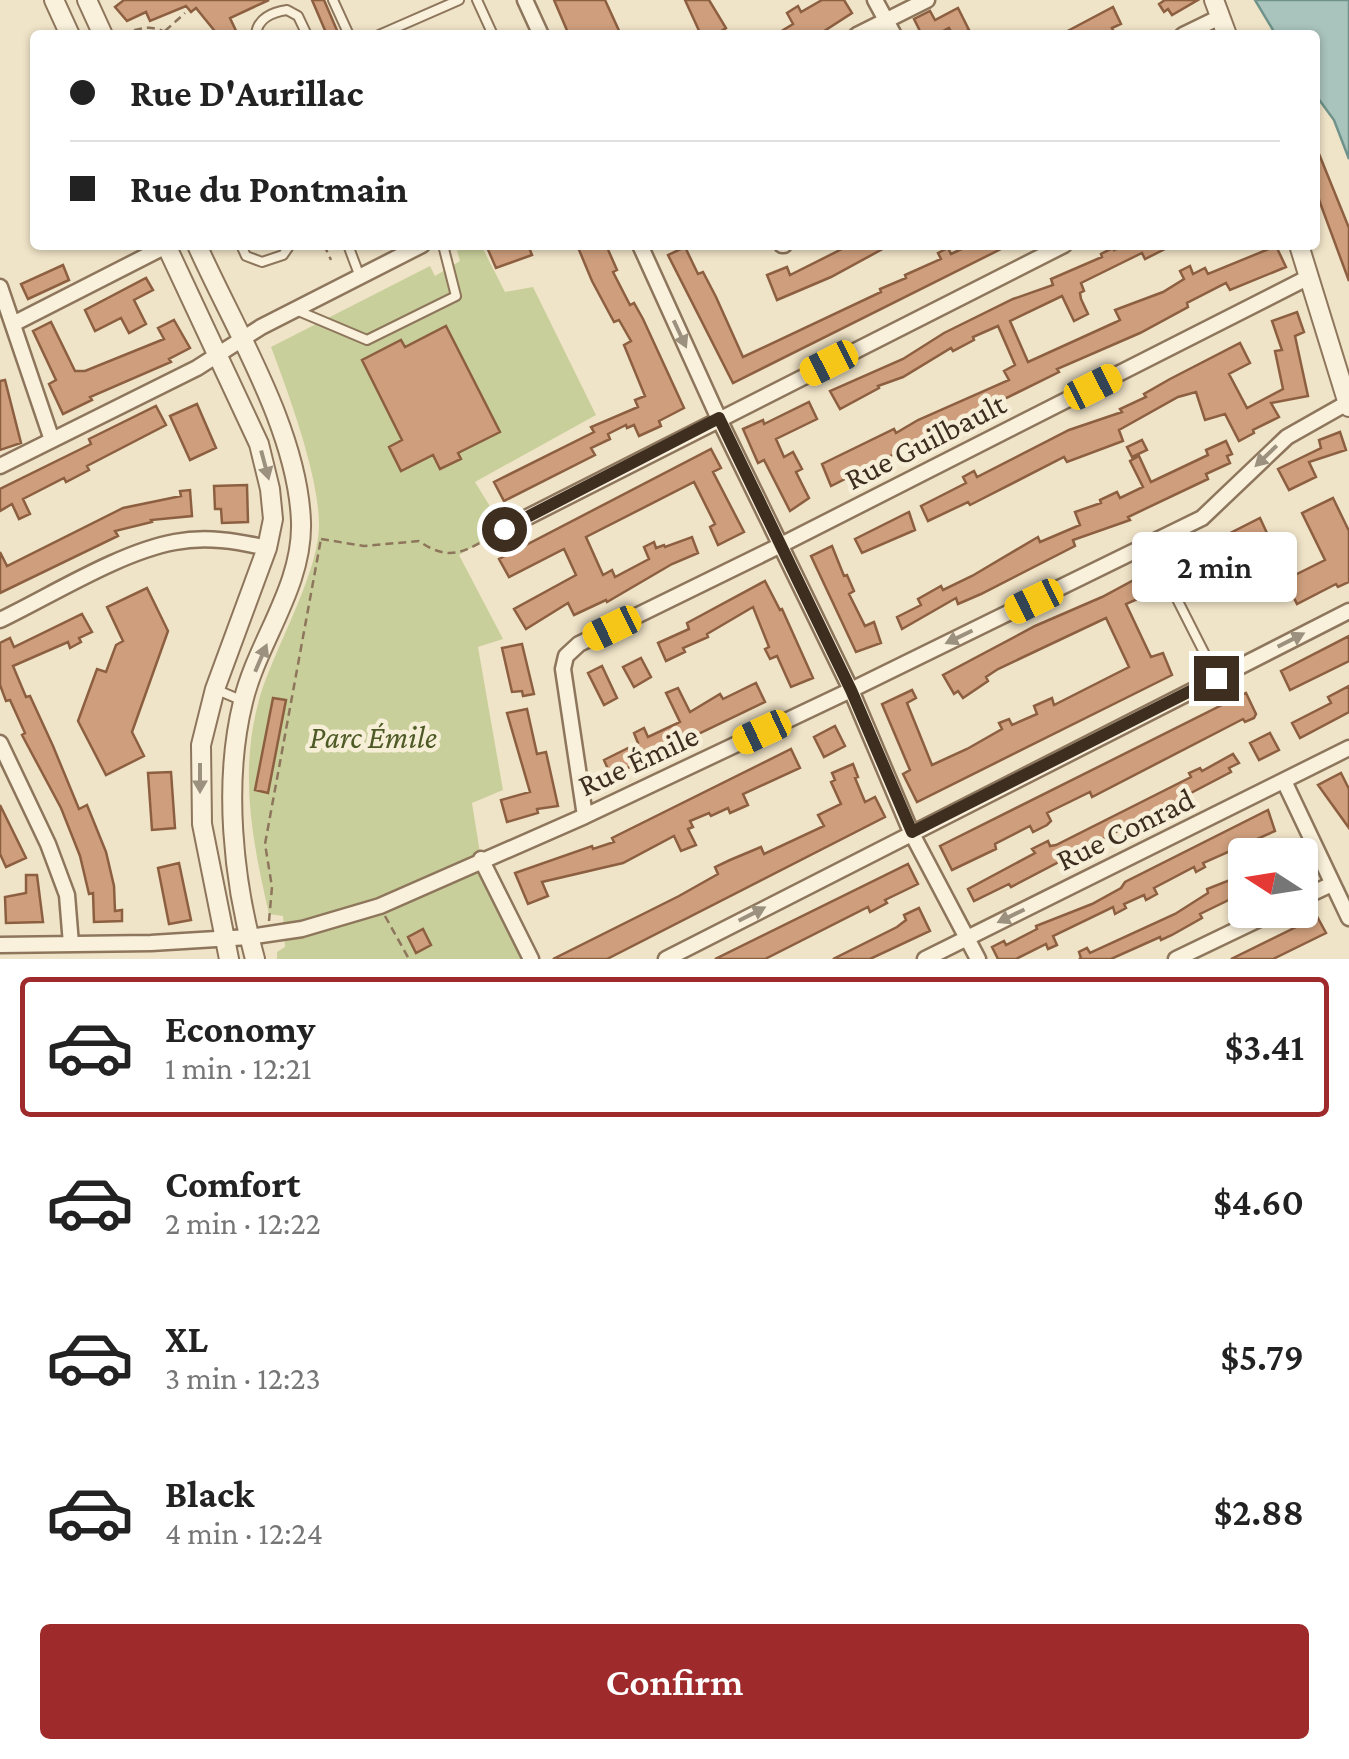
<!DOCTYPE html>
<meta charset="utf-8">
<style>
body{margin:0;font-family:"Crimson Pro",serif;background:#f6f6f6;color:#222;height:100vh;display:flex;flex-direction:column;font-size:38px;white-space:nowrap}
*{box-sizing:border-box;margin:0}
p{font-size:32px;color:#767676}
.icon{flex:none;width:55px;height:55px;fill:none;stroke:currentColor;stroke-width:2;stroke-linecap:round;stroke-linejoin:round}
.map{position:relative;height:959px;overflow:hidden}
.sheet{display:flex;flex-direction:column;background:#fff;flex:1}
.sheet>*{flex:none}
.hud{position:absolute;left:30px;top:30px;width:1290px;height:220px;border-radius:10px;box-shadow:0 2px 8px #0004;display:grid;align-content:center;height:220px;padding:0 40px;background:#fff}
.needle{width:65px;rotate:282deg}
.controls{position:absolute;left:1228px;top:838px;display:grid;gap:20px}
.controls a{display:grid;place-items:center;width:90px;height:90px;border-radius:10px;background:#fff;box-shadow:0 2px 8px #0004;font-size:50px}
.end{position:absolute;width:45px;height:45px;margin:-22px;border:12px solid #3d2e20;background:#fff;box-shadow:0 0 0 5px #fff}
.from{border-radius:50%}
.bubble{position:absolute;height:70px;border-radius:10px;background:#fff;box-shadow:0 2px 8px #0004;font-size:32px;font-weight:600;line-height:70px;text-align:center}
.car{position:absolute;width:30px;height:60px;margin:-30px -15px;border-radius:12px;box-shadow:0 0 8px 2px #0007;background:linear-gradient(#f5c518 24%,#345 0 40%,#f5c518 0 76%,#345 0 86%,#f5c518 0)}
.hud b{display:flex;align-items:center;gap:35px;height:95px;font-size:38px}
.hud b+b{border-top:2px solid #e0e0e0}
.hud i{width:25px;height:25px;background:#222}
ul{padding:18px 0 0;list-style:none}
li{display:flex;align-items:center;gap:30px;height:140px;margin:0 20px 15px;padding:0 20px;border:5px solid transparent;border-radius:10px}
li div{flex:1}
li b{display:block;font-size:38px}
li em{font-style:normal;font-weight:600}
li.current{border-color:#9e2a2b}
li>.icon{width:90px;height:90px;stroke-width:1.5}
.button{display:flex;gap:20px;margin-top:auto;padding:20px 40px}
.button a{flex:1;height:115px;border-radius:10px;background:#9e2a2b;color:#fff;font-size:40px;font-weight:600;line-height:115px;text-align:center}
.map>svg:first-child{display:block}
.green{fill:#c9cf9b}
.water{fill:#a9c4bc;stroke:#6f938a;stroke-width:2.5}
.building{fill:#cf9f7d;stroke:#8d5f41;stroke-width:2.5}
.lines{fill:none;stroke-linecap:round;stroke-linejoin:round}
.service-casing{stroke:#8d765c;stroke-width:12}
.minor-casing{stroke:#8d765c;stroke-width:19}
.tertiary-casing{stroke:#8d765c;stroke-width:22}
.path{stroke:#8d765c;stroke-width:2.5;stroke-dasharray:8 5;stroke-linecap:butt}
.service{stroke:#faf1dc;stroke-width:8}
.minor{stroke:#faf1dc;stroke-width:14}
.tertiary{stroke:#faf1dc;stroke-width:18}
.oneway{fill:#9c907e}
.route{stroke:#3d2e20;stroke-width:12}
.labels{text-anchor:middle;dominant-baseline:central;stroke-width:9;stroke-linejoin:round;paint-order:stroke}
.street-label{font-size:32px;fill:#3d2e20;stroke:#f7eed8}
.park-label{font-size:32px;font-style:italic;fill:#4d5a26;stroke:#f7eed8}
</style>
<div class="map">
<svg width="1349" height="959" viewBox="0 0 1349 959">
<rect width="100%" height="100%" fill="#f0e4c8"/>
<path class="green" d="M468,245H481L505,292L533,287L596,415L475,482L504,529L459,555L503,639L478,647L503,790L472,803L481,859L530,959H277V952L285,947L283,916L269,914C253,844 239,776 258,704C271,653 320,574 319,523C318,473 289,395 271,347L430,266L435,276L460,261L457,251Z"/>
<path class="water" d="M1255,0H1349V159L1334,120L1315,94V35H1276Z"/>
<path class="building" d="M124,0H269L230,18L238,35H218L196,8L191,12L186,6L150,21L146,12L127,21L115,7Z
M312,0H324L339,35H327Z
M554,0H605L621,35H569Z
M685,0H709L726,28L715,35H701Z
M822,0H844L852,13L818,35H775L793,24L787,13L798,6L801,12Z
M1165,0H1198L1172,15L1168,9L1164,12L1159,4Z
M1113,7L1121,24L1112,28L1115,35H1060Z
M958,8L969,30L958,35H953L949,28L935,35H922L914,19L930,11L935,20Z
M1315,144L1349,228V281L1315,189Z
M486,245H528L532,255L496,268Z
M577,245H606L617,270L613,272L630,305L634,303L643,319L684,408L659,421L661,426L639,436L634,425L627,428L626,425L608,434L610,439L591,448L595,455L504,501L494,482L594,432L591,427L638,407L635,400L645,396L624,345L631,341L619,320L614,322L592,281Z
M850,245H890L831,277L777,300L767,275L787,267L790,275Z
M970,245H1009L733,383L668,255L685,247L698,274L703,272L716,297L743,357L881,292L880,289L906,278L905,275L941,259L938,253L948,248L951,254Z
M1125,245H1173L1145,259L1142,253L1081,283L1084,291L1080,293L1081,299L1088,314L1074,321L1062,296L1010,321L1028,362L1116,322L1120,320L1115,310L1163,292L1184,279L1180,271L1190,266L1193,274L1205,268L1208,274L1276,246L1286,267L1230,290L1226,283L1187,303L1188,307L1140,333L1057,369L1059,372L978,412L979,414L965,421L964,419L831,486L822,464L894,429L896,433L918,420L1009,380L1004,371L1015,365L998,326L973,337L974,340L953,351L951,348L903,377L878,386L879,388L840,409L830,391L903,359L944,333L1013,299L1053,285L1051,279L1102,257L1101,254L1113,248L1114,250Z
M63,265L69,280L28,299L21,284Z
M146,278L153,290L134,300L146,324L129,333L121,318L95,331L85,310Z
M1297,312L1304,332L1295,336L1308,396L1271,403L1279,417L1253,430L1254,433L1239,441L1225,414L1205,420L1196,392L1178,397L1119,430L1123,441L1067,462L1064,457L970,505L968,502L928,521L921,506L966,483L963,477L974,471L977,477L1069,430L1122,412L1120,409L1146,397L1144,394L1170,379L1240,343L1250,363L1229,374L1247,408L1283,389L1275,351L1282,350L1272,321Z
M174,320L190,348L169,359L171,362L90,397L92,400L63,414L49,384L56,380L33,331L51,322L75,371H85L164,339L158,328Z
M446,326L500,432L458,453L461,459L440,469L433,455L401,471L389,447L402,440L362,360L401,340L405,347Z
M5,380L21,443L0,450V381Z
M809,402L817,419L776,439L784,457L793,452L802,469L796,472L809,498L790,511L764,460L758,463L743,429L763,420L764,424Z
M197,404L216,448L190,460L170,416Z
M156,406L166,425L87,466L89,470L66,482L64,478L23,499L30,514L19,519L12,504L0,511V489L91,444L89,439Z
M1340,432L1346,450L1309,462L1316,477L1289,490L1278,469L1321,448L1319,440Z
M1142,440L1147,450L1132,457L1127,447Z
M1226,441L1232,454L1227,456L1230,463L1206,474L1208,479L1128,517L1130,520L1073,540L1075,546L981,594L958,604L956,598L902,629L897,617L921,605L918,599L941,586L943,590L972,576L1038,537L1040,542L1080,525L1075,512L1101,503L1100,500L1117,492L1120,498L1143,487L1130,461L1139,456L1151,482L1208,455L1206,450Z
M711,449L721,468L713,472L744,532L718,545L710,527L715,524L694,482L586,537L603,575L612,570L615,577L649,559L644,547L654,542L656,548L664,545L665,547L692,537L698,553L672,564L607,602L606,600L574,615L568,603L526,629L514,609L576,575L564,549L509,577L499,559Z
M247,485L248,522L222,523L221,509H215L214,486Z
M190,490L192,516L151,520L152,522L115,531L118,536L0,593V552L7,566L123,508L181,496L180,491Z
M1333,498L1349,531V582L1338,587L1336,584L1297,604L1285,580L1325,560L1302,513Z
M909,512L915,530L862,553L855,539Z
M1260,518L1273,546L1191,588L1177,560Z
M832,546L844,576L847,575L854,591L849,594L865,626L874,622L881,643L856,652L811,556Z
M1145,574L1153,592L1126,604L1151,657L1163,653L1172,675L917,802L903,774L910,770L882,704L912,690L916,698L907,703L932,765L967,749L1002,729L999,723L1009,719L1012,725L1037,714L1034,706L1052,698L1054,705L1129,667L1106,618L998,669L986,677L988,681L963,698L958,691L954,694L943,675L1035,626L1102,597Z
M765,581L780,610L782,609L813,678L791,687L777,656L770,659L765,649L769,647L753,607L707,634L708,637L683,648L685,652L666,661L658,643L689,629L687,623Z
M147,588L168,631L132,732L144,756L106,775L78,721L97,669L106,672L116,645L123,641L107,607Z
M82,614L92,632L79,638L81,642L70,648L68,642L13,666L26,697L30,696L53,746L79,809L87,805L106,852L114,886L115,911L122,910V921L94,922L93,893L89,894L80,856L61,808L22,735L25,733L10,700L6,701L0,685V643L10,638L14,647Z
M1349,636V661L1290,690L1281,671Z
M522,644L534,694L523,696L522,691L512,692L502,648Z
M641,658L651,677L634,687L623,667Z
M602,666L617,698L604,705L588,673Z
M756,683L765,702L611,776L604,760L638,743L634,733L644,728L648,737L680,722L666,693L678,688L690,712L720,694L723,699Z
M1349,686V712L1300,738L1292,723L1331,703L1328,697Z
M1246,693L1256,714L1254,718L1245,722L1243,719L1092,797L1090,792L1047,813L1051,821L1047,825L1033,832L1030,826L995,844L996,849L952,870L940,846Z
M273,698L286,700L268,793L255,790Z
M527,709L537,754L546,752L558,806L537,809L538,813L507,822L501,800L530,792L507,713Z
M835,726L845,746L824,757L814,737Z
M1270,733L1279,750L1259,760L1250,743Z
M791,749L800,768L743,794L748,805L730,813L728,808L711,816L709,813L690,821L693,827L688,829L696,845L681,851L674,836L623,863L542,882L548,896L528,904L515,873L592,846L593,849L614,842L612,838Z
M1233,754L1239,763L1229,768L1231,772L1011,887L1009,884L974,901L968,889L1035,853L1032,849L1048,841L1050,846L1056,845L1191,777L1189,773L1200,768L1202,771Z
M853,764L858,777L855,778L865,802L875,797L885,817L607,959H553L679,896L718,874L715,867L730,860L761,847L764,854L824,826L818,815L841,804L831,782L835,780L832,773Z
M171,772L175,828L152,830L148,773Z
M1341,773L1349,789V828L1318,785Z
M0,805L26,858L6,867L0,854Z
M1268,810L1275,831L1203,863L1205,867L1196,872L1194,867L1154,888L1157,894L1146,900L1144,895L1124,904L1126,908L1115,914L1113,907L1053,936L1057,945L1048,949L1046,944L1016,959H998L992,947L1004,941L1006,945L1037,929L1036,926L1092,904L1121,888L1125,882Z
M179,863L191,920L169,924L158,868Z
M908,864L918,884L885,900L887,903L870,912L868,907L765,959H715Z
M1245,874V892L1200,914L1202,918L1172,935L1161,940L1160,937L1111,959H1079L1081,958L1079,952L1087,948L1090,953L1175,914L1208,893L1207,889Z
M26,875H37L43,922L6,923L5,897L26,893Z
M919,908L930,931L870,959H833L897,927L906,920L904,915Z
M1313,909L1326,933L1273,959H1231L1296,927L1292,921Z
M423,929L431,945L416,953L408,937Z"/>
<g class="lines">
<g class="service-casing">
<path id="service" d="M333,0L349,35
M477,0L493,35
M256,35C257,19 272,12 287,10L298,16L307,35
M379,35L459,0
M241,245L246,256L262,262L283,255L290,245
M348,245L360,277
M296,310L367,340L456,296L443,245
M1149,544L1217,678
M215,689L243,701"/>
</g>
<g class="minor-casing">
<path id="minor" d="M525,0L541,35
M875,0L894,35
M857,35L927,0
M1183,35L1220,17
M640,245L719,419L851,690L911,832L978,959
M782,245H784
M0,287L52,440
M13,324L166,246
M0,466L197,368L261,327L422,245
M504,529L1064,245
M0,620C52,595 120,552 175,542C206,536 237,541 267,548
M0,743L48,844L67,895L71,944
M1284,781L1349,918
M585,816L563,669L566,656L579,644L781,545L1309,277
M481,859L531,959
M1300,899L1332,884
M0,945L151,943L249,937L302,929L380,906L585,816L851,690L1202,518L1287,437L1347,403
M666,959L1349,611
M925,959L1349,748
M1176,959L1278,910"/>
</g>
<g class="tertiary-casing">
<path id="tertiary" d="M54,0L70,35
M87,0L103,35
M1214,0L1227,35
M166,245L259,444L270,489L273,519L267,548L215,689L201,745L202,824L229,959
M197,245C234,328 298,430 301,522C303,587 257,642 243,702C223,783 233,880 255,959
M1299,245L1349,407"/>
</g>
<path class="path" d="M165,31L185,13
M122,35C140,27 154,24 170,35
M324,245L331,260
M321,539L364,546L419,541C450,563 465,551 494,535
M385,916L409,959
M269,921L272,887L265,844L321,539"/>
<use href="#service" class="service"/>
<use href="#minor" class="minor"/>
<use href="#tertiary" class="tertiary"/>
</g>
<defs><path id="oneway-solid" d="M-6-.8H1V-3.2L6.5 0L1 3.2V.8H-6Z" transform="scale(2.5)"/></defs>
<g class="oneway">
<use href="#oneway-solid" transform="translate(680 334) rotate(65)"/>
<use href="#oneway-solid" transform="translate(1266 456) rotate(136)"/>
<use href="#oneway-solid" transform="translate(265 465) rotate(75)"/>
<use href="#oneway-solid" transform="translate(959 637) rotate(154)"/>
<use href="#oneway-solid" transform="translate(1291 640) rotate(-27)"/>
<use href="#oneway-solid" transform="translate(261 658) rotate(-67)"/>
<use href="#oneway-solid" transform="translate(200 778) rotate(90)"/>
<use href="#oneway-solid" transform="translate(752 914) rotate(-27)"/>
<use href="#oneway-solid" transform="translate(1011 916) rotate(154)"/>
</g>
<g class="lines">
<path class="route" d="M504,529L719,418L851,690L912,832L1216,678"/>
</g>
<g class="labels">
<g class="street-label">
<text transform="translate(925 441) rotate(-27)">Rue Guilbault</text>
<text transform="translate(638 760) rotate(-25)">Rue Émile</text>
<text transform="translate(1125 829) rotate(-26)">Rue Conrad</text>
</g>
<g class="park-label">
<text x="373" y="737">Parc Émile</text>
</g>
</g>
</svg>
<div class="controls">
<a><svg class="needle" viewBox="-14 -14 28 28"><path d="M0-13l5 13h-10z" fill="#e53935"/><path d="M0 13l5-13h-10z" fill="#767676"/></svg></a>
</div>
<i class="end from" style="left:504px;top:529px"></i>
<i class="end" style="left:1216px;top:678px"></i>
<div class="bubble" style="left:1132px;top:532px;width:165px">2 min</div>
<i class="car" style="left:829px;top:363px;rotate:243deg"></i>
<i class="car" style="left:1093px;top:387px;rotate:63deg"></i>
<i class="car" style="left:1034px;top:601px;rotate:244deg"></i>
<i class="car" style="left:612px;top:628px;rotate:244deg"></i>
<i class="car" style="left:762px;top:732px;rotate:245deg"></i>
<div class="hud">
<b><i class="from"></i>Rue D'Aurillac</b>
<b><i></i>Rue du Pontmain</b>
</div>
</div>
<section class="sheet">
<ul>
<li class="current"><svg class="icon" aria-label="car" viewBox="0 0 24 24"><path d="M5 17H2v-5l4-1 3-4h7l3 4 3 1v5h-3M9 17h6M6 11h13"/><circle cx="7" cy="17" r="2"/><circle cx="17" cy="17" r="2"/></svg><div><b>Economy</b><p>1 min · 12:21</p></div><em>$3.41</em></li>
<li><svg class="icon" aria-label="car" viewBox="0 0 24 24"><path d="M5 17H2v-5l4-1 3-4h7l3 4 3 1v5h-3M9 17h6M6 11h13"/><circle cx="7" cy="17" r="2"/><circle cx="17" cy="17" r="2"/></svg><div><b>Comfort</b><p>2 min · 12:22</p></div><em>$4.60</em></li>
<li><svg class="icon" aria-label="car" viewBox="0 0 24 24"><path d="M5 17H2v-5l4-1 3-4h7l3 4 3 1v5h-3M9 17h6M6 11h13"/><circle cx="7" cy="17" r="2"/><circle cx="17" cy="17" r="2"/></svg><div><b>XL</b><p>3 min · 12:23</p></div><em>$5.79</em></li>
<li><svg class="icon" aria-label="car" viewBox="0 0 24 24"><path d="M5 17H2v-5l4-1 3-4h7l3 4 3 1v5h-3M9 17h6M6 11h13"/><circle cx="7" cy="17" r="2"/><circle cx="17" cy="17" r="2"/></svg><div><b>Black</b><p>4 min · 12:24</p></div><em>$2.88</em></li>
</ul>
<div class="button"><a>Confirm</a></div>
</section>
